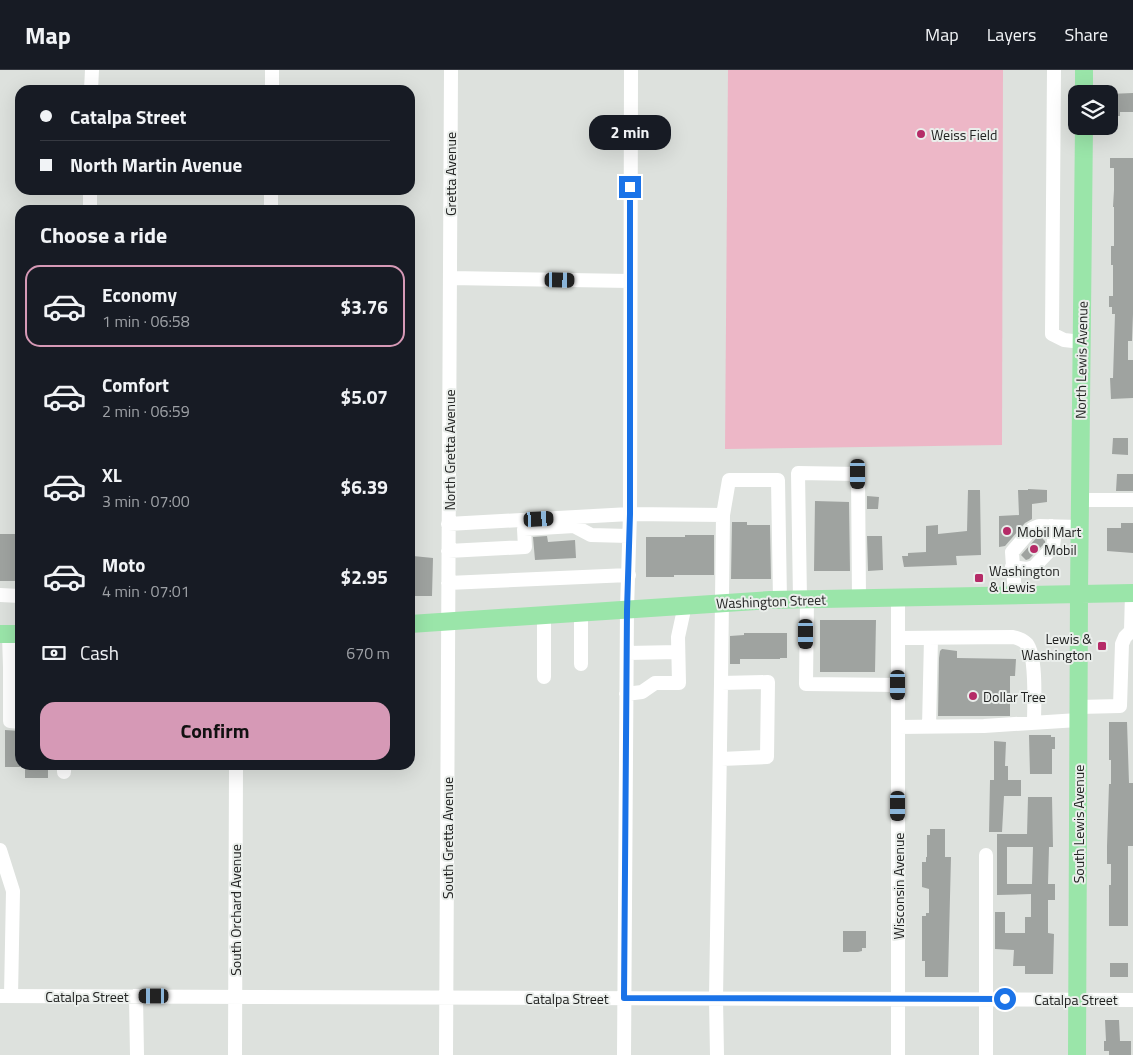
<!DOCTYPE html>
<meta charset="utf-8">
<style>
body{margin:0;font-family:"Titillium Web",sans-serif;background:#20242c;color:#f1f3f6;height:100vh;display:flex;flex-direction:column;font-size:19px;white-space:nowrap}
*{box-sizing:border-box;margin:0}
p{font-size:16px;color:#9ea1a6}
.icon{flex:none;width:28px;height:28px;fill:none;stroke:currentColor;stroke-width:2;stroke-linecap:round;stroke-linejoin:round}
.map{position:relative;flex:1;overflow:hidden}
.drawer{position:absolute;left:15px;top:135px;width:400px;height:565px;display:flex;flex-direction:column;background:#171b24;border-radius:15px;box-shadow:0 5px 20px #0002}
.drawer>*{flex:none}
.hud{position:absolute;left:15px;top:15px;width:400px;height:110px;border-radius:15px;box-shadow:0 5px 20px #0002;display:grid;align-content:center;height:110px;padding:0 25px;background:#171b24}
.controls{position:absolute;left:1068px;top:15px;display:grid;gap:10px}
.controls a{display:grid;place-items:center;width:50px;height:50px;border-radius:10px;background:#171b24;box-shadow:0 5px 20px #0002;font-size:25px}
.end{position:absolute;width:22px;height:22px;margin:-11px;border:6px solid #1a73e8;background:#fff;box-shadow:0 0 0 2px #fff}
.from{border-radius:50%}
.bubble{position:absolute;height:35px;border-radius:15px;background:#171b24;box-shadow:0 5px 20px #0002;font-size:16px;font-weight:700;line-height:35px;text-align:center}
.car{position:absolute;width:15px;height:30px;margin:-15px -8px;border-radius:6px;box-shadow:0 0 4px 1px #0007;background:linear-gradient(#222 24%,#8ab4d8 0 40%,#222 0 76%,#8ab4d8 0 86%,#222 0)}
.hud b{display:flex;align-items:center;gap:18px;height:48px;font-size:19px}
.hud b+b{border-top:1px solid #363941}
.hud i{width:12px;height:12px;background:#f1f3f6}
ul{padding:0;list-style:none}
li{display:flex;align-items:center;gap:15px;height:82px;margin:0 10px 8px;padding:0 15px;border:2px solid transparent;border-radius:15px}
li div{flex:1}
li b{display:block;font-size:19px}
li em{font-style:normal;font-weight:700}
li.on{border-color:#d699b6}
li>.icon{width:45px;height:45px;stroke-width:1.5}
h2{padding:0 25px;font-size:22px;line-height:60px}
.pay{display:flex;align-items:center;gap:12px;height:55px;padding:0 25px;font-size:19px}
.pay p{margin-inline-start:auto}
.action{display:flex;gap:10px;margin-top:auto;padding:10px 25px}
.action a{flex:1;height:58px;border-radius:15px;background:#d699b6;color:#111;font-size:20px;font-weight:700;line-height:58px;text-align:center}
header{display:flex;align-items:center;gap:30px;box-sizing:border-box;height:70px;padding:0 25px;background:#171b24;border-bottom:1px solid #363941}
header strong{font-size:24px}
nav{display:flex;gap:28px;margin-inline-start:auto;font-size:18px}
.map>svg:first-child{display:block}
.green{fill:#edb7c7}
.building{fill:#9fa3a0;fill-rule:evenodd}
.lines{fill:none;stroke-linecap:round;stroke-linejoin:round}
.minor{stroke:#fff;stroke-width:14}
.major{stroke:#9ae5a9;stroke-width:18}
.route{stroke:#1a73e8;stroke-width:6}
.poi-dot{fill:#b52b67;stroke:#eaeeeb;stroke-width:2}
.labels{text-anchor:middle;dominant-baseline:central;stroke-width:4;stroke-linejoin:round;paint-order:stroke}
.poi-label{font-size:14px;fill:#222322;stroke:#eaeeeb;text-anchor:start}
.street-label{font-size:14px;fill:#222322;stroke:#eaeeeb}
</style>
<header>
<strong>Map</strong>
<nav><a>Map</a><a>Layers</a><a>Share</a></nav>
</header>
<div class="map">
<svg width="1133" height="985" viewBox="0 0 1133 985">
<rect width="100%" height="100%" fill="#dde1dd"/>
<path class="green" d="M728,0H1003L1002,375L725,379Z"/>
<path class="building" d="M1133,23V42H1120V46H1109V24Z
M1110,88H1133V244L1132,271H1128V290H1133V328L1111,329L1110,308H1113L1115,244H1112V237H1109V226H1113V195H1111V176H1114V137H1113L1114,120V98H1110Z
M1113,368H1128V385L1112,384Z
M1117,404H1133V421H1116Z
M1028,419L1047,420V432L1032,434V449L1025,453L1005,476L999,477V446L1019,445L1018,420H1028Z
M968,420H980L981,485L956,486L957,495L904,497L902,486H908V483L926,482V456L938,455V464L967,461Z
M867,426L879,427L878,439H867Z
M815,431L849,432L850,501H814Z
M732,452H747V455H770L771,509H731Z
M1121,453H1133V483L1107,481V458H1121Z
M0,464H20V511H0Z
M685,465H714V505H674V507H646V467H685Z
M1039,465L1045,471V473L1029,489L1026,490L1021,485Z
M547,466L548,472L575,470L576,488L535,490L533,467Z
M867,466H882L883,500L868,501Z
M413,486L433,488L432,526H414Z
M820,550H876L875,602H820Z
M744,563H787V588H780V589H740V594H730V566L744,565Z
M942,579L957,581V588L1016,589L1015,606H1010V646H938L939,588L940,581Z
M1109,652H1127L1129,713H1133V776H1128V856H1109V815H1111V794H1107V776L1109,714H1111V690H1109Z
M5,660L20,661V697H5Z
M1029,665H1051V667H1055V679H1052V704H1030Z
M994,671L1006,672L1005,696H1008V710H1021V726H1004L1002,762H989L990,710H994Z
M25,695H48V708H25Z
M1028,727H1052L1053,777H1049L1048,814H1055V830H1048V863L1054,864L1053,904H1025V896H1013L1014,880L995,879V842H1005V863H1025V847H1031V824L997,825V764H1027ZM1007,777H1033L1032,814H1007Z
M930,759H945V787H951L948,907H925V891H922V846H926V843H929V819L922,817V792H926V787H927V765H930Z
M843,861H866V878H862V881L858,882H843Z
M1110,893H1128V907H1110Z
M1105,950H1119L1120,971H1131V985H1109V981H1104V971H1106Z"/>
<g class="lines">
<path class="minor" d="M1054,0L1052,264L1064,270L1082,272
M91,20L92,0
M272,20V0
M90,140V120
M271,140V120
M450,208L630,211
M1080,430H1133
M448,454L630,444L723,445
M448,481L525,477L524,459L574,456L591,465L629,466
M1012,497L1027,499L1034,497L1053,477L1054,469L1051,456
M448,513L629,505
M0,525L20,526
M1015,525L1012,482L1032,459L1039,456L1080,457
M800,529L798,403L858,404L859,528
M807,529L806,614L898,615
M581,542V594
M544,545V607
M9,564L10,598H20
M898,568L1013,567C1018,568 1023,570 1027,574C1037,587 1034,635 1034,653
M627,583L678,582
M10,598V651L20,652
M626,624L642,622L655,613H679L678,567L685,535
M1078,637L1120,636L1122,574L1125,567L1131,561L1132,523
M898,657L984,656L1078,650
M929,657L931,568
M721,689L767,687L768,612L721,613L723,445L729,410H778L780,530
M64,695V702
M0,780L13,821L11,926
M0,926L1133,930
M136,926L137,985
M235,985L236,695
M446,985L451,0
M624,985L627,539L630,444L631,0
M717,985L716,928L721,613
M898,985V528
M986,985V785"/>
<path class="major" d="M1084,24V0
M410,554L770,530L1133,523
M0,564H20
M1077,985L1079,523L1084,56"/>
</g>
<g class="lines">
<path class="route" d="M630,117V444L627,540L624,928L1005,929"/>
</g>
<g class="poi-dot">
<circle cx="921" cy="64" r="5"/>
<circle cx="1007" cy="461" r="5"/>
<circle cx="1034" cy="479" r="5"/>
<rect x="974" y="503" width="10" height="10" rx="2.5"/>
<rect x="1097" y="571" width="10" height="10" rx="2.5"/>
<circle cx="973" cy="626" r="5"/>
</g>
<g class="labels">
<g class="poi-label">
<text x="931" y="64">Weiss Field</text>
<text x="1017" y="461">Mobil Mart</text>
<text x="1044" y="479">Mobil</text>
<text x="989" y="500">Washington<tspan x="989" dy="16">&amp; Lewis</tspan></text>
<text x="1092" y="568" text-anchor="end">Lewis &amp;<tspan x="1092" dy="16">Washington</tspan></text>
<text x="983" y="626">Dollar Tree</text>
</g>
<g class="street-label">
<text transform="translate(450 104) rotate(-90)">Gretta Avenue</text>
<text transform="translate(1081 290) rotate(-89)">North Lewis Avenue</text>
<text transform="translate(449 380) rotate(-90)">North Gretta Avenue</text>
<text transform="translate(771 531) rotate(-2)">Washington Street</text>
<text transform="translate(1078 754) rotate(-90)">South Lewis Avenue</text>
<text transform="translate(447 768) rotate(-90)">South Gretta Avenue</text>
<text transform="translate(898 816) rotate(-90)">Wisconsin Avenue</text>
<text transform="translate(235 840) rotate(-90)">South Orchard Avenue</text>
<text x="87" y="926">Catalpa Street</text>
<text x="567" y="928">Catalpa Street</text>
<text x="1076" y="929">Catalpa Street</text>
</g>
</g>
</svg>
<div class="controls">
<a><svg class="icon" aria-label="layers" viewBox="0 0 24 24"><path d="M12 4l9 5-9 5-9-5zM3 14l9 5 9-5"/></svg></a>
</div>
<i class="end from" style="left:1005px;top:929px"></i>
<i class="end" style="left:630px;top:117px"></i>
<div class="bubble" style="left:589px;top:45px;width:82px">2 min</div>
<i class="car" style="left:560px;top:210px;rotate:91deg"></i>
<i class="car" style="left:858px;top:404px;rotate:180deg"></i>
<i class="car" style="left:539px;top:449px;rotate:87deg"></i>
<i class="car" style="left:806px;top:564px;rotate:180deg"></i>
<i class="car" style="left:898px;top:615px;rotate:180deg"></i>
<i class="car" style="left:898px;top:736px;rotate:180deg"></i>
<i class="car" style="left:154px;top:926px;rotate:270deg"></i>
<div class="hud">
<b><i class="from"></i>Catalpa Street</b>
<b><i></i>North Martin Avenue</b>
</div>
<section class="drawer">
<h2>Choose a ride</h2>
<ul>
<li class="on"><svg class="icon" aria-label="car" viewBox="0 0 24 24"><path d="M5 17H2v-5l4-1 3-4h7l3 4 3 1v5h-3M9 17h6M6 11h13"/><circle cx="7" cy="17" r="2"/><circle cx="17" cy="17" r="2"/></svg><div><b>Economy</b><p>1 min · 06:58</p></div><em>$3.76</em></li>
<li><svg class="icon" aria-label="car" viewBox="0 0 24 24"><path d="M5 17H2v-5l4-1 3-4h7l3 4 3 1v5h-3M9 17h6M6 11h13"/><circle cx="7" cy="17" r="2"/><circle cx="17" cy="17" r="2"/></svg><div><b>Comfort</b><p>2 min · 06:59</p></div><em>$5.07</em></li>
<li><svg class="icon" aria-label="car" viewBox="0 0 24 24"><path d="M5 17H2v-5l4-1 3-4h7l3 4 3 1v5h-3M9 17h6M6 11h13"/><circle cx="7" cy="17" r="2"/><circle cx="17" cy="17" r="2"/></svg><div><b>XL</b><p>3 min · 07:00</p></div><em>$6.39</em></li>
<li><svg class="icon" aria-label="car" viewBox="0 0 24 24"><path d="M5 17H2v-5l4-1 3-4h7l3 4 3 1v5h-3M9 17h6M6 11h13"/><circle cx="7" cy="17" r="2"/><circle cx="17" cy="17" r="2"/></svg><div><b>Moto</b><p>4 min · 07:01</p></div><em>$2.95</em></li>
</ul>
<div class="pay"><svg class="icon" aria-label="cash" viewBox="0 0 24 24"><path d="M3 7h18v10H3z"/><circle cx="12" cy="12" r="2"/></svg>Cash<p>670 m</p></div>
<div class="action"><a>Confirm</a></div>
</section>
</div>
